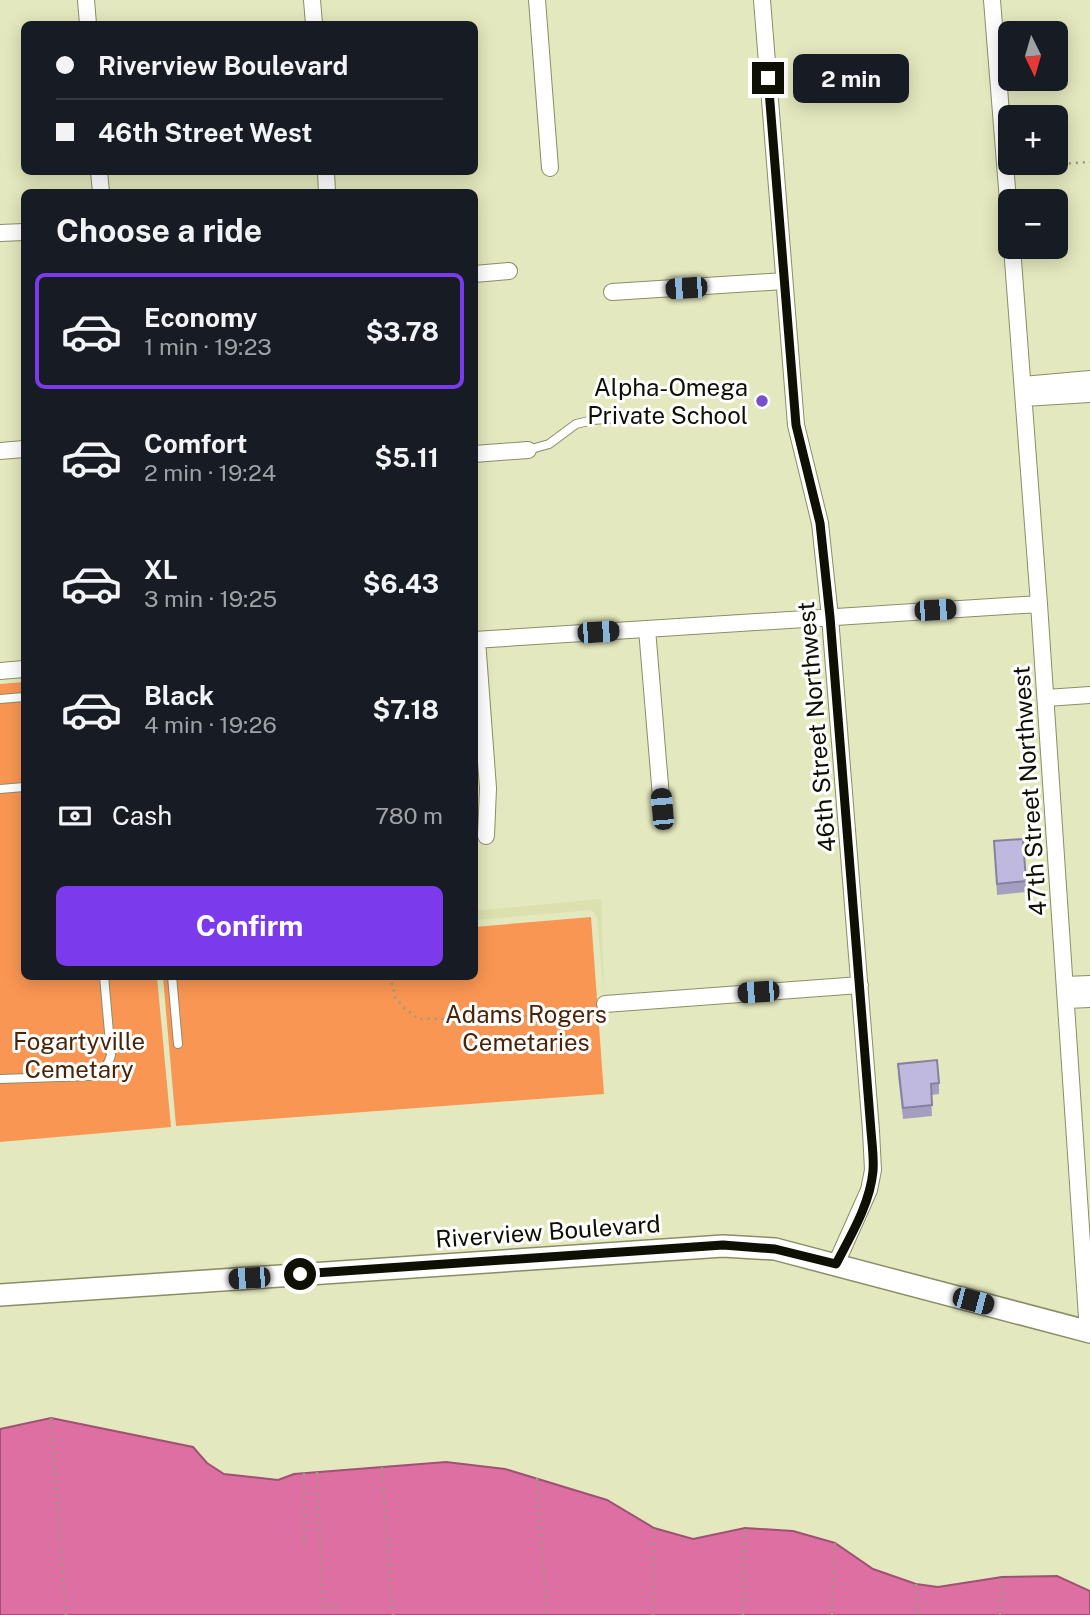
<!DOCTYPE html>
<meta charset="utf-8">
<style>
body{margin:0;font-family:"Public Sans",sans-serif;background:#242831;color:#f1f3f6;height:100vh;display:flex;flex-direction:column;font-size:26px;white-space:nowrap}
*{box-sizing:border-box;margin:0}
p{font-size:23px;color:#9ea1a6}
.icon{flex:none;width:38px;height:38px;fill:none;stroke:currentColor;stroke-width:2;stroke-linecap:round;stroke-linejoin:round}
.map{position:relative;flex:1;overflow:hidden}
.side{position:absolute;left:21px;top:189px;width:457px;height:791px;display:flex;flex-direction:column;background:#171b24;border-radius:10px;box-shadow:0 4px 18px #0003}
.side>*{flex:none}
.banner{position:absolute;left:21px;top:21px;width:457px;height:154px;border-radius:10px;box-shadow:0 4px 18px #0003;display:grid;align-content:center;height:154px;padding:0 35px;background:#171b24}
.needle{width:46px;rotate:175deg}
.buttons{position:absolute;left:998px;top:21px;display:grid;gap:14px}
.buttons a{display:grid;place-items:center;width:70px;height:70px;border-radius:10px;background:#171b24;box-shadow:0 4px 18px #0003;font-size:35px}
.end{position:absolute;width:32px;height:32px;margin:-16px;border:9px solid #0e1003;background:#fff;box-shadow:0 0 0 4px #fff}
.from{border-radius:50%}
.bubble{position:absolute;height:49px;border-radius:10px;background:#171b24;box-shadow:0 4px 18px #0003;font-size:23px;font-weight:700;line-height:49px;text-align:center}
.car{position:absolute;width:21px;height:42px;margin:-21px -10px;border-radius:9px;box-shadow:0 0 5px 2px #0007;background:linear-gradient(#222 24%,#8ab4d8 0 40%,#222 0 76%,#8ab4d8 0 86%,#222 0)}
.banner b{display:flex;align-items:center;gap:24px;height:66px;font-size:26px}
.banner b+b{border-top:2px solid #363941}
.banner i{width:18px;height:18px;background:#f1f3f6}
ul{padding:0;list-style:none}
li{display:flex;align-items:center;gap:21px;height:116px;margin:0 14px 10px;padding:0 21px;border:4px solid transparent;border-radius:10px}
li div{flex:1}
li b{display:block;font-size:26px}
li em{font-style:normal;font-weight:700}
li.on{border-color:#7c3aed}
li>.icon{width:63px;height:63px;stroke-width:1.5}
h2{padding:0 35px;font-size:32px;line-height:84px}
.pay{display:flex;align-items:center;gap:18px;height:77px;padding:0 35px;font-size:26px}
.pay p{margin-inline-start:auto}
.button{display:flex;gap:14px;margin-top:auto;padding:14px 35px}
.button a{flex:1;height:80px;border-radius:10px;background:#7c3aed;color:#fff;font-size:28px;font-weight:700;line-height:80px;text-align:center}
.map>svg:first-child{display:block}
.built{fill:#dbe0ae}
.green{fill:#fa9653}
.water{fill:#dd6fa2;stroke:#9f5272;stroke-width:2}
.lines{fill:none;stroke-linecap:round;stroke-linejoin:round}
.service-casing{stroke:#8a8e66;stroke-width:10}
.minor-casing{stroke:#8a8e66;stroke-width:18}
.tertiary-casing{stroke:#8a8e66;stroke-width:24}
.path{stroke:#999d7d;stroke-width:2.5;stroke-dasharray:2 5;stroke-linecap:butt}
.service{stroke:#fff;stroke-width:8}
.minor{stroke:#fff;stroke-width:16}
.tertiary{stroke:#fff;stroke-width:21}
.wall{fill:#a49fc1}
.building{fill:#bfb9e0;stroke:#86829d;stroke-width:2}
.route{stroke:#0e1003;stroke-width:9}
.poi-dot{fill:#7451cb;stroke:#fff;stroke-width:2.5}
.labels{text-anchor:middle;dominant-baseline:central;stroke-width:6;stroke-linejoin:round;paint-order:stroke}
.poi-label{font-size:24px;fill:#0e1003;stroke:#fff;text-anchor:end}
.street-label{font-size:24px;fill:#0e1003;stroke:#fff}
.park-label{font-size:24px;fill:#4b2407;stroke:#fff}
</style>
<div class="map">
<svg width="1090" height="1615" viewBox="0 0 1090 1615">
<rect width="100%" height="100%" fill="#e3e8be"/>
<path class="built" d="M601,899L604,995L597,917L592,910L474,920V911Z"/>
<path class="green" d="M24,682V976L157,977L171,1127L0,1142V684Z
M591,917L604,1094L176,1126L163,977L474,976V927Z"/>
<path class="water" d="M51,1418L193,1447L207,1463L224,1474L278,1480L294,1474L446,1462L505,1469L607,1500L654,1528L693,1539L745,1528L793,1531L835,1543L873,1569L916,1584L938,1587L1002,1577L1057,1576L1090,1591V1615H0V1429Z"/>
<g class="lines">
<g class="service-casing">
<path id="service" d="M528,450L549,444L576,424L593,420L643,416
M0,699L24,697
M0,789L24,787
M172,976L178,1044
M0,1079L90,1076C102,1072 108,1067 111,1055L104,976"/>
</g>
<g class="minor-casing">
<path id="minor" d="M86,0L88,24
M312,0L314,24
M537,0L550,168
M762,0L796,425L820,523L830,617L871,1131L873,1170L869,1190L836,1264
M992,0L1010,226
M99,172L101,192
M326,172L327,192
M0,233L24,232
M1012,247L1039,604L1088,1332
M474,274L509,271
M612,292L784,281
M1023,385L1090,379
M1024,398L1090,394
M0,451L24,449
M474,454L528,450
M647,629L662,809
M474,640L1039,604
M477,640L488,788L486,836
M0,671L24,669
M1046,698L1090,695
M1065,985L1090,984
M1066,1000L1090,999
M605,1004L860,985"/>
</g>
<g class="tertiary-casing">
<path id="tertiary" d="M0,1295L723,1246L775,1249L1090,1332"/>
</g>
<path class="path" d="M1020,167L1090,162
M390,976L395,997L405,1009L419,1019L501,1018L572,1012
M51,1418L66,1615
M382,1467L393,1615
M317,1472L323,1607L337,1606
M304,1473V1545
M537,1478L547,1615
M916,1584L918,1615
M653,1615L654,1528
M743,1615L745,1528
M832,1615L835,1543
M1000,1615L1002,1577"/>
<use href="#service" class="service"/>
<use href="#minor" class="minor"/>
<use href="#tertiary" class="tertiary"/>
</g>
<path class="wall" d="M994,841L1026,881V892L997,895Z
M898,1064L939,1083V1094L931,1095L932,1116L903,1119L898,1075Z"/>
<path class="building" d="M1023,839L1026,881L997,884L994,841Z
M937,1060L939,1083L931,1084L932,1105L903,1108L898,1064Z"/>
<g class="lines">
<path class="route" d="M300,1274L723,1245L775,1249L836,1264C851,1235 870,1204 873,1171C874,1158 872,1144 871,1131L830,617L820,523L796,425L768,78"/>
</g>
<circle class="poi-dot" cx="762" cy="401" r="7"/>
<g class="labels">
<g class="poi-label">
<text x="748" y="387">Alpha-Omega<tspan x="748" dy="28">Private School</tspan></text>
</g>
<g class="street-label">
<text transform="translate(816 727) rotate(-95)">46th Street Northwest</text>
<text transform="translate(1029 791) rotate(-94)">47th Street Northwest</text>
<text transform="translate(548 1231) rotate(-4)">Riverview Boulevard</text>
</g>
<g class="park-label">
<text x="526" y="1014">Adams Rogers<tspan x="526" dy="28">Cemetaries</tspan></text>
<text x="79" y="1041">Fogartyville<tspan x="79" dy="28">Cemetary</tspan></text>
</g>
</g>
</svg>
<div class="buttons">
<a><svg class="needle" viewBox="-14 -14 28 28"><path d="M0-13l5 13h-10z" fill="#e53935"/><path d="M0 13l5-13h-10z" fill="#9ea1a6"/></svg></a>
<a>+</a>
<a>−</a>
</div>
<i class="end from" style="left:300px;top:1274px"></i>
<i class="end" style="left:768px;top:78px"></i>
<div class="bubble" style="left:793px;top:54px;width:116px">2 min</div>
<i class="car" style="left:686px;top:288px;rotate:266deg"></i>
<i class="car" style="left:935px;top:610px;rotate:87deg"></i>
<i class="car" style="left:598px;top:632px;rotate:86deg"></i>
<i class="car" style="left:662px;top:809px;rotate:355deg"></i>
<i class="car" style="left:758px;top:992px;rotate:266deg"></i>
<i class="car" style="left:249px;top:1278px;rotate:266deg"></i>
<i class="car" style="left:973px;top:1301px;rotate:105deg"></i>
<div class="banner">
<b><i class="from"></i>Riverview Boulevard</b>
<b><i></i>46th Street West</b>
</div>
<section class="side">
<h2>Choose a ride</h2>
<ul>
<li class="on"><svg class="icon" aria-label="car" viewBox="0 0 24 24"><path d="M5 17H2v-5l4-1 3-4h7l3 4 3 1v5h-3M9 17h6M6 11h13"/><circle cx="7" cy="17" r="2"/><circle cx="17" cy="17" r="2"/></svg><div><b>Economy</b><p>1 min · 19:23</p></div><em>$3.78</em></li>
<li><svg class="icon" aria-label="car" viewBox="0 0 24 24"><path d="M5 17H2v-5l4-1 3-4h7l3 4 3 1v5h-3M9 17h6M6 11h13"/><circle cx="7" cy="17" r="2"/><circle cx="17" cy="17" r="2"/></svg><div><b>Comfort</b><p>2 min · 19:24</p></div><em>$5.11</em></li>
<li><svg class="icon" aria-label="car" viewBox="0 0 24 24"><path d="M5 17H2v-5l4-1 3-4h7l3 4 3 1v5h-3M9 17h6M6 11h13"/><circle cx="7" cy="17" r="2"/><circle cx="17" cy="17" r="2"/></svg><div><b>XL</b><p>3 min · 19:25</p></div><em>$6.43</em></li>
<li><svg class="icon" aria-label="car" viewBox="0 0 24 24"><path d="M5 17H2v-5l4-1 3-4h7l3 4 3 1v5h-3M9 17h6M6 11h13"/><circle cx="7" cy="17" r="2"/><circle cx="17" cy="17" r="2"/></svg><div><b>Black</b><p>4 min · 19:26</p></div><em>$7.18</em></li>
</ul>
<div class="pay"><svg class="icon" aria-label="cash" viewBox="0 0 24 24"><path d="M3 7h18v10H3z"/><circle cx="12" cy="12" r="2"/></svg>Cash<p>780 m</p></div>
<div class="button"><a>Confirm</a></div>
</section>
</div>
